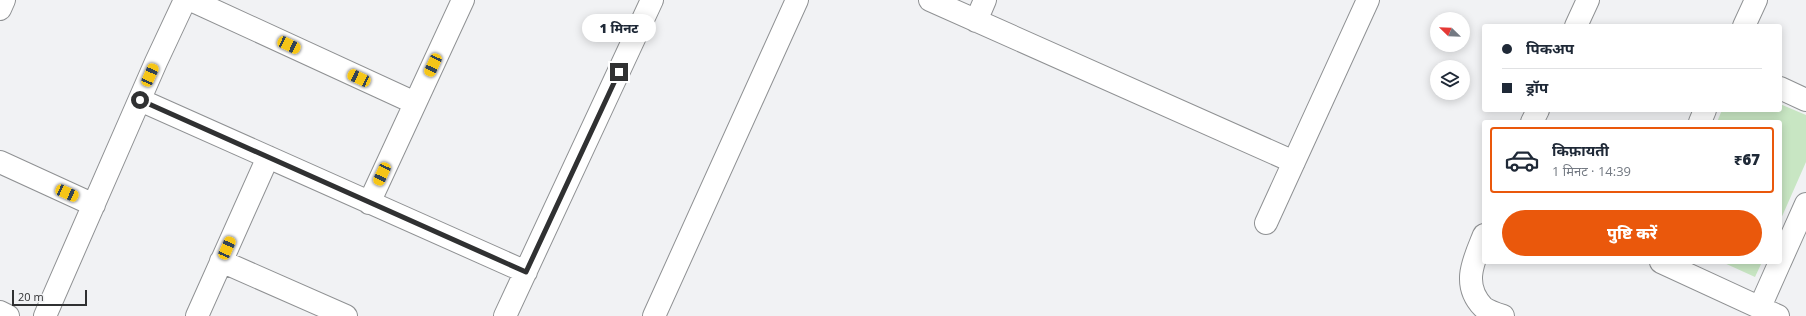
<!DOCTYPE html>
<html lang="hi">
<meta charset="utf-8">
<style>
body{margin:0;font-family:"Open Sans","Noto Sans Devanagari",sans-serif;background:#f6f6f7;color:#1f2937;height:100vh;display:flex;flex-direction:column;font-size:15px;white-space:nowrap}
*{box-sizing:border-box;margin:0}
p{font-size:13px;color:#747a83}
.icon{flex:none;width:22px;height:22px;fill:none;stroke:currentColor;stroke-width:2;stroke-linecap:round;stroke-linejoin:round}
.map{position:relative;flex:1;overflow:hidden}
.panel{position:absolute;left:1482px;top:120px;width:300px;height:144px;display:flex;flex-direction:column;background:#fff;border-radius:4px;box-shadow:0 2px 10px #0003}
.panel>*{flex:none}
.hud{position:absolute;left:1482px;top:24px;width:300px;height:88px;border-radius:4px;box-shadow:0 2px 10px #0003;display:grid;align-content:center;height:88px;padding:0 20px;background:#fff}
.needle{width:26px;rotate:293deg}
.controls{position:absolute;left:1430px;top:12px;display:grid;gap:8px}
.controls a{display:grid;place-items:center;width:40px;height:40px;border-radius:50%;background:#fff;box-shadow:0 2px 10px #0003;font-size:20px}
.scale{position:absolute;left:12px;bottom:10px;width:75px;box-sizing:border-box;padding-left:4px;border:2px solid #303132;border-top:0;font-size:11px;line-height:14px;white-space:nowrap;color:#303132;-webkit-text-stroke:3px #f1f2f4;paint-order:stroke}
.end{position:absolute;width:18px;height:18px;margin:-9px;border:5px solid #303132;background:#fff;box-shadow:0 0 0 2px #fff}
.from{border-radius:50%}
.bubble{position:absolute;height:28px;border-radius:14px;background:#fff;box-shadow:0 2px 10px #0003;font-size:13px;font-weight:800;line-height:28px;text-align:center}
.car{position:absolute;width:12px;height:24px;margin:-12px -6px;border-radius:5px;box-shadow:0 0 3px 1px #0007;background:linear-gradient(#f5c518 24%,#345 0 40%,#f5c518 0 76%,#345 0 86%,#f5c518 0)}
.hud b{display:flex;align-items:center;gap:14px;height:38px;font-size:15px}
.hud b+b{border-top:1px solid #e0e1e3}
.hud i{width:10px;height:10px;background:#1f2937}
ul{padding:7px 0 0;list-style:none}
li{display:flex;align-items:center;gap:12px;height:66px;margin:0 8px 6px;padding:0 12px;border:2px solid transparent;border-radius:4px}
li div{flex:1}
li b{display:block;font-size:15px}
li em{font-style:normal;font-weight:800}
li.current{border-color:#ea580c}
li>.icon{width:36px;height:36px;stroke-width:1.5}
.primary-button{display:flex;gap:8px;margin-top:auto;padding:8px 20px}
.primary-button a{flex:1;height:46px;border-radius:24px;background:#ea580c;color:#fff;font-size:16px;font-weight:800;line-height:46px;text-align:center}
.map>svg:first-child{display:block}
.green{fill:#c8e6c3}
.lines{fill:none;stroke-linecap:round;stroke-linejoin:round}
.street-casing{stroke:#8f9193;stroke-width:24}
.street{stroke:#fff;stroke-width:22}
.route{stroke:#303132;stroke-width:5}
</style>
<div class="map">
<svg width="1806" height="316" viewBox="0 0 1806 316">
<rect width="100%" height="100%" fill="#f1f2f4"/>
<path class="green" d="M1780,104L1806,115V162L1780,221V122H1717L1722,110H1780Z
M1722,262H1762L1755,277Z"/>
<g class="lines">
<g class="street-casing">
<path id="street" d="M191,0L415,103
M930,0L1294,162
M0,9L4,0
M976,21L985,0
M1576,26L1588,0
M1744,26L1756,0
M1780,88L1806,100
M140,100L526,272
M1532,122L1538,110
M1700,122L1705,110
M0,162L94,205
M369,203L463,0
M1266,223L1368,0
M1484,235C1474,260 1461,284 1483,307C1488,311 1497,314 1503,316
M221,261L346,316
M1661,262L1778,316
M1780,262L1806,204
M1760,307L1780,262
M0,312L8,316
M45,316L156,62L185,0
M197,316L268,157
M505,316L652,0
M654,316L797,0"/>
</g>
<use href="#street" class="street"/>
</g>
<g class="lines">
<path class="route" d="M140,100L526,272L619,72"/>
</g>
</svg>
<div class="controls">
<a><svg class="needle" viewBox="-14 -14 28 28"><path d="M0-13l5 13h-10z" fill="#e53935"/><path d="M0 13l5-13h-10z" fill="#747a83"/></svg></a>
<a><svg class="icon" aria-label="layers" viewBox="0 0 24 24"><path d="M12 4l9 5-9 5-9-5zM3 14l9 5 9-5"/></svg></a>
</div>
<div class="scale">20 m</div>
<i class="end from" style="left:140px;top:100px"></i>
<i class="end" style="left:619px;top:72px"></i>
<div class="bubble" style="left:582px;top:14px;width:74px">1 मिनट</div>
<i class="car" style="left:289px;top:45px;rotate:115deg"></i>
<i class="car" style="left:433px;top:65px;rotate:205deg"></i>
<i class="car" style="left:150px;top:75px;rotate:24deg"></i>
<i class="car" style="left:359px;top:78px;rotate:295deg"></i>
<i class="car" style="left:382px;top:174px;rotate:205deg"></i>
<i class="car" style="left:67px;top:193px;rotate:114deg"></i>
<i class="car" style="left:227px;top:248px;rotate:24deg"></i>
<div class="hud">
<b><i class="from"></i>पिकअप</b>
<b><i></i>ड्रॉप</b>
</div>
<section class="panel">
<ul>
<li class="current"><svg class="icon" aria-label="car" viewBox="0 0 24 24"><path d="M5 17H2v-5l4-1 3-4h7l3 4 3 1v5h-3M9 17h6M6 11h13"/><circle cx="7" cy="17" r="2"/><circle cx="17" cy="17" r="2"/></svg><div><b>किफ़ायती</b><p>1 मिनट · 14:39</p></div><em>₹67</em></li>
</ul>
<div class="primary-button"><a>पुष्टि करें</a></div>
</section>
</div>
